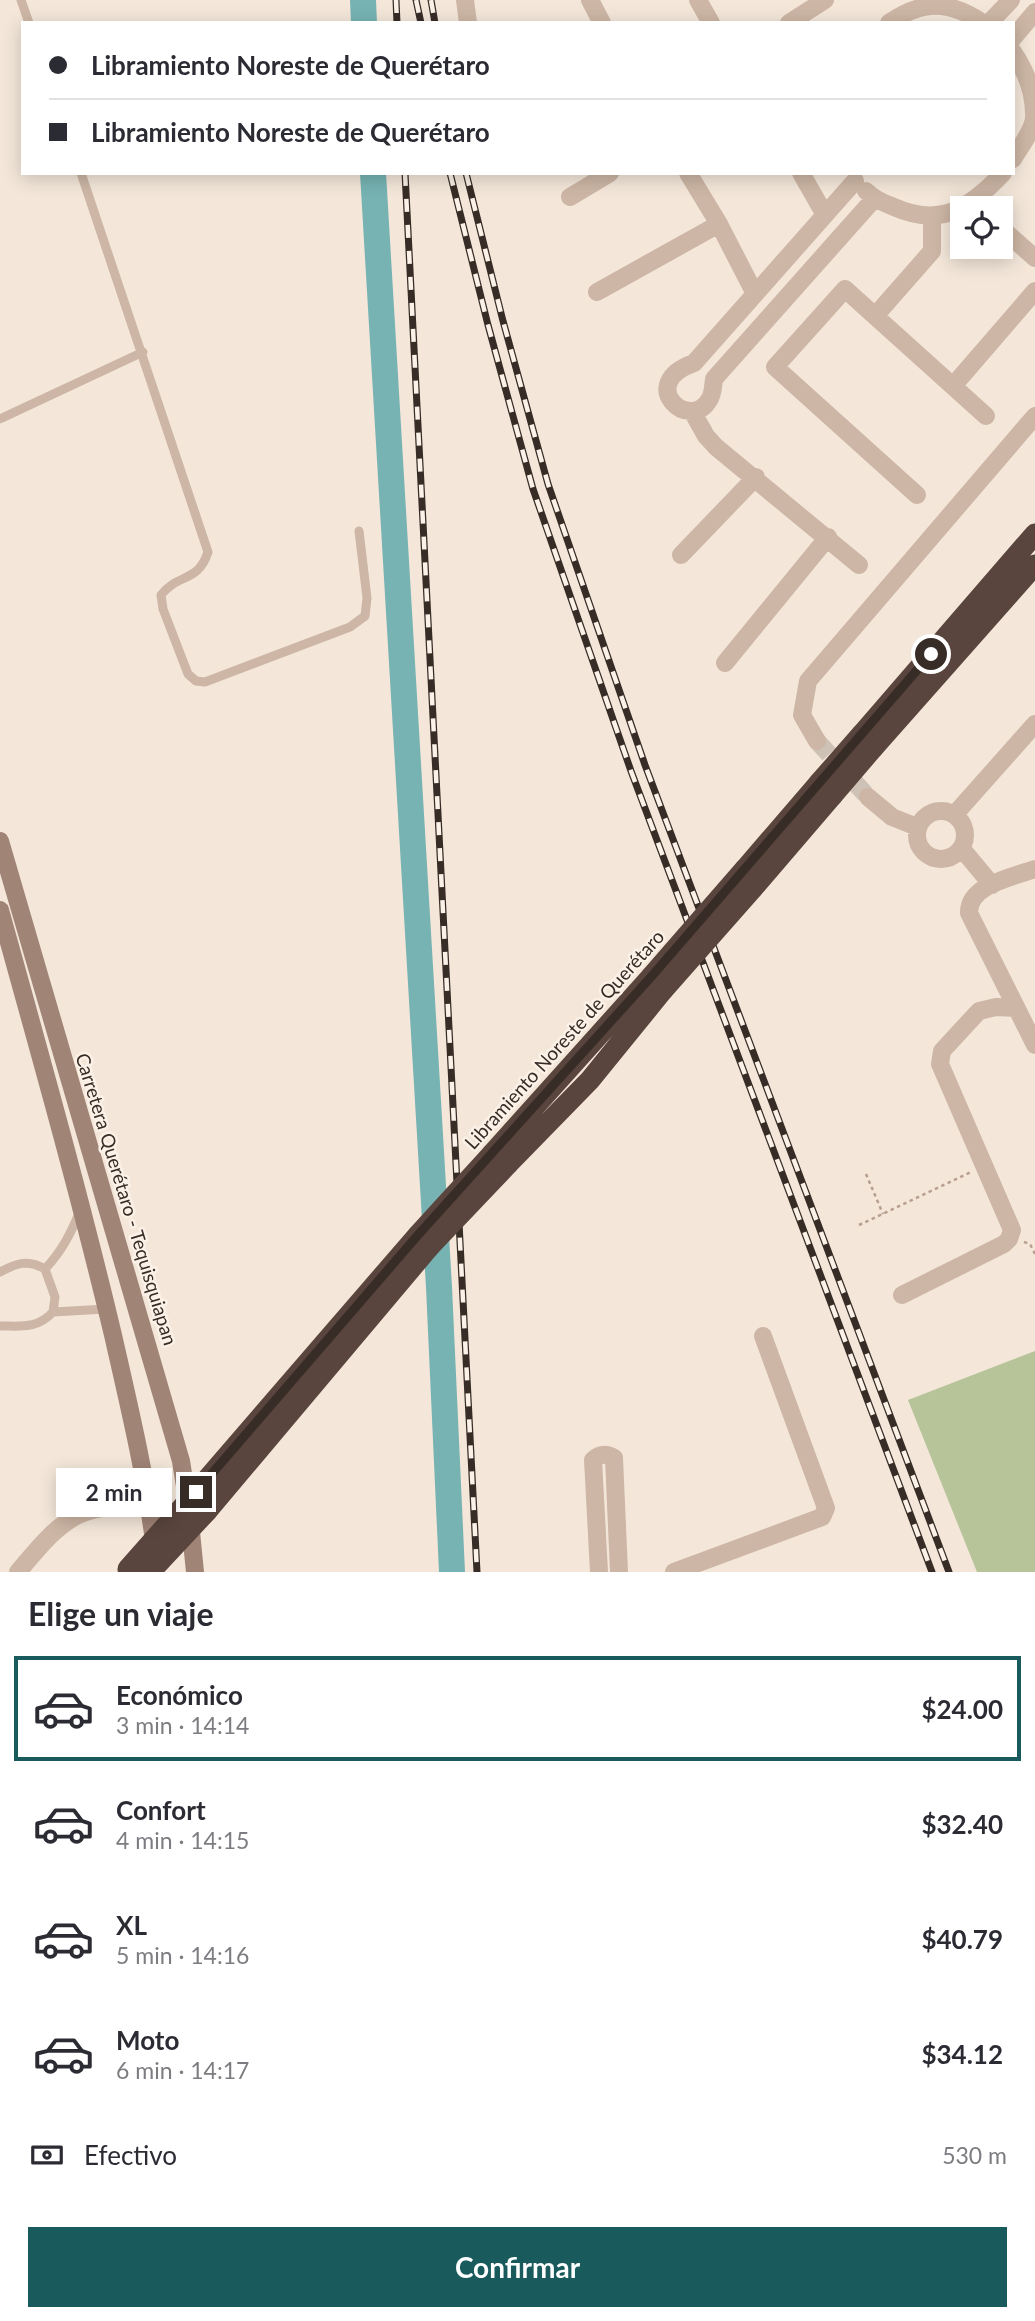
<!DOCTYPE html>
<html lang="es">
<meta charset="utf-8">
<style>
body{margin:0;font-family:Lato,sans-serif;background:#f7f7f7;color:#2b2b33;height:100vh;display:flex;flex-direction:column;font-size:26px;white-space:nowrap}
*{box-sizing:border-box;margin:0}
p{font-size:23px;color:#7c7c81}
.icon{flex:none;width:38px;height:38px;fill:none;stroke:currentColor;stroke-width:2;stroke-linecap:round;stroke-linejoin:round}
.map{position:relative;height:1572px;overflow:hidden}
.drawer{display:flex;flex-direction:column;background:#fff;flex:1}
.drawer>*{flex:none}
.hud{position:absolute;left:21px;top:21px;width:994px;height:154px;border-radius:0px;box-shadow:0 4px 18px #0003;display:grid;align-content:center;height:154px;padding:0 28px;background:#fff}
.fabs{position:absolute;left:950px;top:196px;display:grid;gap:14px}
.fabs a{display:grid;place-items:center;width:63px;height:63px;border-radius:0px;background:#fff;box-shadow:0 4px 18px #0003;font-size:35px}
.end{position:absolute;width:32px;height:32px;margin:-16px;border:9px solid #382c27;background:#fff;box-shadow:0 0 0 4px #fff}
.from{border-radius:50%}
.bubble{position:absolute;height:49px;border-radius:0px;background:#fff;box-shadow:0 4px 18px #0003;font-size:23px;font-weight:700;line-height:49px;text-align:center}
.hud b{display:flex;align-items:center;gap:24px;height:66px;font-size:26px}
.hud b+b{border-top:2px solid #e1e1e2}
.hud i{width:18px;height:18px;background:#2b2b33}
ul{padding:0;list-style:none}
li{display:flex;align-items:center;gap:21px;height:105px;margin:0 14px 10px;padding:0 14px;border:4px solid transparent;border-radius:0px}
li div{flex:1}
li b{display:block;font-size:26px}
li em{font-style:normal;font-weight:700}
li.selected{border-color:#195b5c}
li>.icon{width:63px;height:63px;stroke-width:1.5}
h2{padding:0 28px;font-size:32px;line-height:84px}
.pay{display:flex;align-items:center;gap:18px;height:77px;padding:0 28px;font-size:26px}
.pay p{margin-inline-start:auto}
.action{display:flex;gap:14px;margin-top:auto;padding:14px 28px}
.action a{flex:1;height:80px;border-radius:0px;background:#195b5c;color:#fff;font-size:28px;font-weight:700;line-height:80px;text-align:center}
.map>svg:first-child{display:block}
.green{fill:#b7c499}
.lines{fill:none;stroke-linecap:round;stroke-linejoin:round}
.river{stroke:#77b3b3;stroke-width:26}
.street-tunnel{stroke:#cec2b6;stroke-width:18;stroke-dasharray:18 9;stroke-linecap:butt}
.path{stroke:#b89f8f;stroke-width:2.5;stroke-dasharray:3.5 3.5;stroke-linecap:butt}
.lane{stroke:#cdb6a5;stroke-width:9}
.street{stroke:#cdb6a5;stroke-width:18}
.secondary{stroke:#a08476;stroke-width:18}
.highway{stroke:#59453d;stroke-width:21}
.rail-casing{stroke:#382c27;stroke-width:7}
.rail{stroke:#fbf1e7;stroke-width:4.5;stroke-dasharray:13;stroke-linecap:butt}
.highway-bridge{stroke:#59453d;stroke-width:21}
.route{stroke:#382c27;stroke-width:9}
.labels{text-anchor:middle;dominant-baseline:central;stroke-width:5;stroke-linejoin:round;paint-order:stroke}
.street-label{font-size:19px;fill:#382c27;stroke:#fbf1e7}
</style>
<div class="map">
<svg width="1035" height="1572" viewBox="0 0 1035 1572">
<rect width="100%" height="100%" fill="#f4e7da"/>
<path class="green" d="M1035,1351V1572H977L908,1400Z"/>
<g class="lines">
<path class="river" d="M363,0L364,23
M373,173L439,1287L452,1572"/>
<path class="street-tunnel" d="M817,741L868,797"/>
<path class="path" d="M866,1174L883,1214
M859,1225L971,1172
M1024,1242L1030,1244L1035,1254"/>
<path class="lane" d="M21,0L29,23
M81,173L208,552C198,583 178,573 161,595L163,609L188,674L196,681L205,682L350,627L365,616L367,598L359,531
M0,419L143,352
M45,1269C62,1251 71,1233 80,1211
M0,1272C17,1263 28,1259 45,1269L55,1297L53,1312
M0,1326C22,1326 37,1329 53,1312L106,1309"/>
<path class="street" d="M465,0L468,23
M590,0L602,23
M698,0L711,23
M789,23L825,0
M889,23C922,0 949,0 983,23
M989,23L1011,0
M1013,38L1035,12
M1013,52C1026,71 1035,95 1034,119C1032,132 1020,147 1013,159
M688,173L719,224L755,294
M801,173L825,215
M855,181L694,363C635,384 690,433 709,400C713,395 713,386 714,379L874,199
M866,191C874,199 883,203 894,207C941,228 970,208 1003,173
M570,197L610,173
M1001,228L1035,258
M597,292L719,224
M875,316L932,251V217
M953,386L1035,291
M692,411L706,436L716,447L859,565
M917,495L775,367L845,289L986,416
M681,555L756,477
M725,663L828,537
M817,741L802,715L808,681L1035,416
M868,797L892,817L917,827
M917 835a24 24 0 1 1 48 0a24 24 0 1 1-48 0Z
M955,814L1035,724
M962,849L992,885
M1035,869C1013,877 968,885 969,913L1035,1045
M902,1295L1004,1244L1009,1239L1012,1230L940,1064L942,1051L979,1011L996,1007L1016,1008
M18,1572C36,1551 53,1528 78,1515C99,1505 127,1506 150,1503
M599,1572L593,1460C600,1454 606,1453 614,1458L619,1572
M674,1572L822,1517L826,1508L763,1336"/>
<path class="secondary" d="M0,841L181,1461L189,1512L195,1572
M0,910C39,1051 79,1192 113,1335C129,1406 146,1476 155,1549"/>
<path class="highway" d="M862,734L1035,534
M873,748L1035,565
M745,869L819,783
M753,888L832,796
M492,1154L651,977
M508,1164L590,1080L663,990
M196,1492L418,1235
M207,1511L430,1246"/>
<g class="rail-casing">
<path id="rail" d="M396,0L397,23
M416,0L421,23
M431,0L435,23
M405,173L477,1572
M450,173L488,325L533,489L631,771L932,1572
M466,173L503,321L548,484L645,765L949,1572"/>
</g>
<use href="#rail" class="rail"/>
<path class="highway-bridge" d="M819,783L862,734
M832,796L873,748
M651,977L745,869
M663,990L753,888
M418,1235L492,1154
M430,1246L508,1164
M128,1569L196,1492
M150,1572L207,1511"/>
</g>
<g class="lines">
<path class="route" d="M196,1492L418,1235L651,977L931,654"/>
</g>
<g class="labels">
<g class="street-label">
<text transform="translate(564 1039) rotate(-48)">Libramiento Noreste de Querétaro</text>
<text transform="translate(127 1199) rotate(73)">Carretera Querétaro - Tequisquiapan</text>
</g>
</g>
</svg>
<div class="fabs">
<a><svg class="icon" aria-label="locate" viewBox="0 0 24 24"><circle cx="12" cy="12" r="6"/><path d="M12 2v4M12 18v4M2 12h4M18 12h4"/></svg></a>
</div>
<i class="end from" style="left:931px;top:654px"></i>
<i class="end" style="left:196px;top:1492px"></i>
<div class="bubble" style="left:56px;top:1468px;width:116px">2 min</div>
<div class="hud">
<b><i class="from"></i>Libramiento Noreste de Querétaro</b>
<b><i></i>Libramiento Noreste de Querétaro</b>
</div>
</div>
<section class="drawer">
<h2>Elige un viaje</h2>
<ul>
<li class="selected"><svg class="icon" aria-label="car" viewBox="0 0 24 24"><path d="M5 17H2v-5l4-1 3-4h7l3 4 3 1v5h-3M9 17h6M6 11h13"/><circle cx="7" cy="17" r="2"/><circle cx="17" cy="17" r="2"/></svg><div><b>Económico</b><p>3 min · 14:14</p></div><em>$24.00</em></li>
<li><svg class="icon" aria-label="car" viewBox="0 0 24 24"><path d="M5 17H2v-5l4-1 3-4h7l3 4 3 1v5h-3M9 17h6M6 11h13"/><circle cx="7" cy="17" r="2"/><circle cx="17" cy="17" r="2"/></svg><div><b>Confort</b><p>4 min · 14:15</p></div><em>$32.40</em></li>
<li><svg class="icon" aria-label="car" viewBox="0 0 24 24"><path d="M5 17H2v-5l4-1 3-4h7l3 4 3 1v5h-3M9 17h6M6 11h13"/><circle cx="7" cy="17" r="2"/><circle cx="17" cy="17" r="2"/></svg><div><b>XL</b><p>5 min · 14:16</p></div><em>$40.79</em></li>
<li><svg class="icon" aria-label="car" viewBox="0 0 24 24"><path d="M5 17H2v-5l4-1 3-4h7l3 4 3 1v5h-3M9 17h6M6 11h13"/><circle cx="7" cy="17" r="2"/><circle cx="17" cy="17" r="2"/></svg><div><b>Moto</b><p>6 min · 14:17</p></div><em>$34.12</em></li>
</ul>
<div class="pay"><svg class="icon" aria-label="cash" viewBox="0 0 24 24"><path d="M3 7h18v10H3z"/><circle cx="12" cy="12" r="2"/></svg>Efectivo<p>530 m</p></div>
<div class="action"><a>Confirmar</a></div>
</section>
